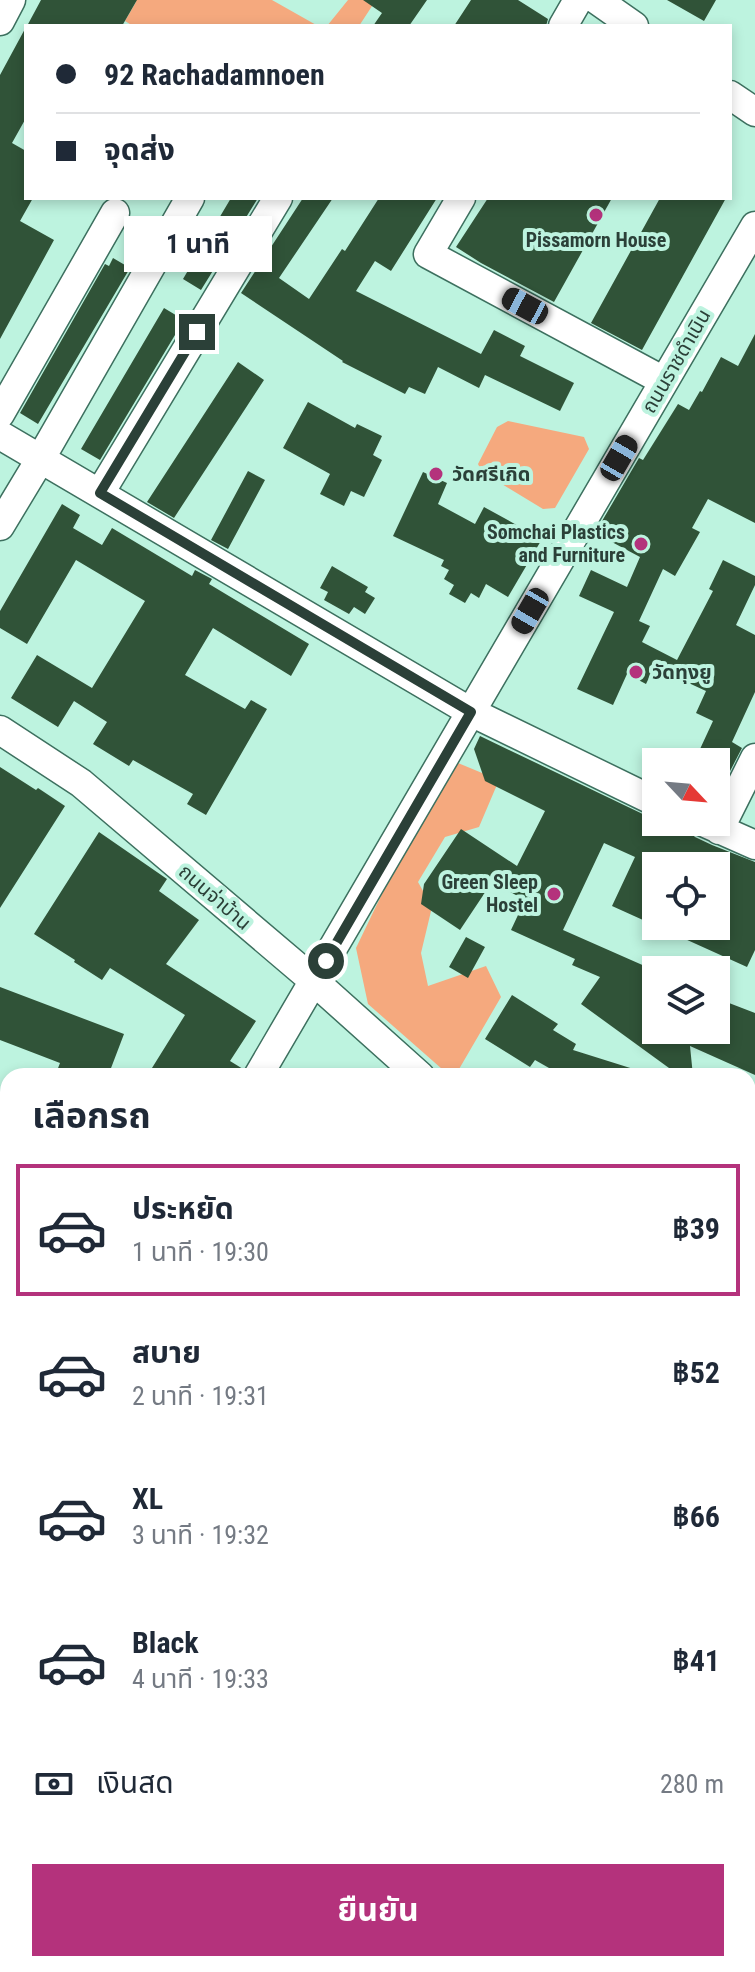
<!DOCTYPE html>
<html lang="th">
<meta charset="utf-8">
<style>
body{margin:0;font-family:"Roboto Condensed","Noto Sans Thai",sans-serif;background:#f6f6f7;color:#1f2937;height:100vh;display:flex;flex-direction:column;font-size:30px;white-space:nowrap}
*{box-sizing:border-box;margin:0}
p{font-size:26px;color:#747a83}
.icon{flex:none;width:44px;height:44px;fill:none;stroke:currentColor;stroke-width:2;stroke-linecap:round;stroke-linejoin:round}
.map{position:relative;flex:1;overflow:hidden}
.drawer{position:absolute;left:0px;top:1068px;width:756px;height:904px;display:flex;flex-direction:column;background:#fff;border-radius:24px 24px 0 0;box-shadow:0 4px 12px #0003}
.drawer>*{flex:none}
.top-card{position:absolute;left:24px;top:24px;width:708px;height:176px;border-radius:0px;box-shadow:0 4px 12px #0003;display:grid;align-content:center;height:176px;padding:0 32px;background:#fff}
.needle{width:52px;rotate:116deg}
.buttons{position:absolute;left:642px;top:748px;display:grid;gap:16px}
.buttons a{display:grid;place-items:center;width:88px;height:88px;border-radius:0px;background:#fff;box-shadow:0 4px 12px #0003;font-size:40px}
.end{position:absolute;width:36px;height:36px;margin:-18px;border:10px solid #2b4038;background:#fff;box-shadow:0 0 0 4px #fff}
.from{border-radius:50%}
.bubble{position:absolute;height:56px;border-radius:0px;background:#fff;box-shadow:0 4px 12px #0003;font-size:26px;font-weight:700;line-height:56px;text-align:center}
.car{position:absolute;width:24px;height:48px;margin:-24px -12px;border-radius:10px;box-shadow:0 0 6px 2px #0007;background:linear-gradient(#222 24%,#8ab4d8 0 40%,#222 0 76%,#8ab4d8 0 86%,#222 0)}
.top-card b{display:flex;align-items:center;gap:28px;height:76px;font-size:30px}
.top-card b+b{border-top:2px solid #e0e1e3}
.top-card i{width:20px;height:20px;background:#1f2937}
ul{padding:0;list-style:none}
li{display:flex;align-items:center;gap:24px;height:132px;margin:0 16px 12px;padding:0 16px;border:4px solid transparent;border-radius:0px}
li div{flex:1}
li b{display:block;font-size:30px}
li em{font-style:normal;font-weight:700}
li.selected{border-color:#b4327c}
li>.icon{width:72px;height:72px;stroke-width:1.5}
h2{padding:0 32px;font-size:36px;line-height:96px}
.pay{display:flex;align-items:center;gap:20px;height:88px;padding:0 32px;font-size:30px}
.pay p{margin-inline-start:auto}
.cta{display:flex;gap:16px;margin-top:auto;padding:16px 32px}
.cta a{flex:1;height:92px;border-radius:0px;background:#b4327c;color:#fff;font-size:32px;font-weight:700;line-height:92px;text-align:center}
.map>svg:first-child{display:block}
.green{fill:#f5a97e}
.building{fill:#305338;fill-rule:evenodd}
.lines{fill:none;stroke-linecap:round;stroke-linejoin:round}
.minor-casing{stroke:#3d705f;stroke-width:31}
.minor{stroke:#fff;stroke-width:28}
.route{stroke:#2b4038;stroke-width:10}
.poi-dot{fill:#b4327c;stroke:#bdf3df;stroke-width:3}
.labels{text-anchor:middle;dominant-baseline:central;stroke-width:8;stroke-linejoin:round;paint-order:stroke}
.poi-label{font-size:20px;font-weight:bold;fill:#2b4038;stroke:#bdf3df;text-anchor:start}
.street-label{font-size:20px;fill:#2b4038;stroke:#bdf3df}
</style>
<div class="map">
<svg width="755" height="1972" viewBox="0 0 755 1972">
<rect width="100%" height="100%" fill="#bdf3df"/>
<path class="green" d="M134,0H272L318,26H133L125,21L136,2Z
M348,0H376L359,26H327Z
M508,421L584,437L589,449L555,508L543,509L482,472L478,464L497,427Z
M458,763L499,780L479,827L445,837L418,882L432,907L421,953L428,986L486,966L501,997L455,1076H450L368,1004L356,948L392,873Z"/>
<path class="building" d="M41,0H137L122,26H27Z
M363,0H427L409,26H373L382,13Z
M471,0H518L548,19L546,26H454Z
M667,0H716L704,21Z
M26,27V118L12,143L26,151V198H33L20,221L54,240L0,339V75Z
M231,198H258L201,290L183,279Z
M303,198H333L279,278L309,299L342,249L345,251L379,198H437L391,271L375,261L356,291L481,354L494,330L525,346L520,356L574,383L560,411L485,375L479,388L438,367L425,394L409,387L405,394L342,362L343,361L241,293Z
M488,198H612L554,302L481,263L456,247Z
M660,198H726L642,350L591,323Z
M113,258L130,268L38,424L20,413L105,264L109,266Z
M164,308L184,320L100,460L81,449Z
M755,334V523L708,499L692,528L700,532L675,576L663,569L639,621L650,626L642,642L677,660L713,591L709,589L723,560L755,576V585L736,625L755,635V692L732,742L742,748L716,798V762H694L713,721L696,713L706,691L654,667L646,684L627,674L613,705L577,689L614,612L579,596L591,570L627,587L640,557L595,533L639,458L643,460L678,404L689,410L700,391L702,392L721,357L738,366Z
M238,362L264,380L174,518L147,502Z
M308,402L355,428L357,424L382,436L373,455L382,460L364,497L351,491L344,506L320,494L330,474L283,448Z
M248,471L265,480L228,549L211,540Z
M423,472L447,483L438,504L475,524L484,507L542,539L508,597L486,584L479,598L471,593L465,603L449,594L454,585L444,579L449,570L441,566L444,560L393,536Z
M62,504L80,515L73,528L102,545L112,528L192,576L195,570L212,579L209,584L309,644L291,676L213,628L185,675L245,709L251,700L267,709L206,815L187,804L193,794L133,760L129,766L93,744L107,722L74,701L58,727L11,698L37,655L92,688L145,601L76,560L27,644L0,628V611Z
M332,566L368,587L365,592L375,598L365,614L354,607L349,614L324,600L328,592L320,588Z
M480,736L649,817L656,819V822H669L689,831L695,837L712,845L755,862V950L747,967L612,906L635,857L604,843L563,930L656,971V1030H716V998L755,1013V1075L690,1046L693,1076H680L581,1004L600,977L572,965L575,959L511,930L525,900L492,882L460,930L421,904L424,884L461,829L517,866L545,811L485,781L474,749ZM656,866H716V926H656Z
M0,767L36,790L38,788L65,806L0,908Z
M99,832L167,879L159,891L199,920L166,964L256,1021L230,1061L243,1069L241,1076H147L185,1015L110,968L102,980L74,962L75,960L34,934Z
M466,937L485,947L468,978L449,967Z
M0,987L124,1034L108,1076H55L60,1063L0,1040Z
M512,995L558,1024L553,1030L576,1044L573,1050L643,1072L642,1076H563L535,1060L530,1067L485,1039Z"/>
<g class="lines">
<g class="minor-casing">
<path id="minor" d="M597,0L634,26
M0,21L11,0
M563,26L578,0
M730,95L755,112
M461,198L428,254L664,381
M0,414L115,213
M0,435L471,712L656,802
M100,493L278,198
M0,526L41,458L190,198
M0,730L81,783L314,981L420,1076
M703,822L755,845
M719,830L755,758
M258,1076L755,226
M748,1258L755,1240
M748,1393L755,1399
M0,1532L8,1517
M0,1842L8,1845
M313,1964L332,1972
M61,1972L66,1964
M436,1972L440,1964"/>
</g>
<use href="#minor" class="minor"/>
</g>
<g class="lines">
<path class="route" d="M197,332L100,493L471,712L326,961"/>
</g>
<g class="poi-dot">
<circle cx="596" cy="215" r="8"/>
<circle cx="436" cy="474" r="8"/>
<circle cx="641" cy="544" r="8"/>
<circle cx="636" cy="672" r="8"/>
<circle cx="554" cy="894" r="8"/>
</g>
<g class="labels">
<g class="poi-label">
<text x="596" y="240" text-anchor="middle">Pissamorn House</text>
<text x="452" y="474">วัดศรีเกิด</text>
<text x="625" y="532" text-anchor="end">Somchai Plastics<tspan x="625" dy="23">and Furniture</tspan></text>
<text x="652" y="672">วัดทุงยู</text>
<text x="538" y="882" text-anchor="end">Green Sleep<tspan x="538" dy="23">Hostel</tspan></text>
</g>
<g class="street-label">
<text transform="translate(676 361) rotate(-60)">ถนนราชดำเนิน</text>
<text transform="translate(215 897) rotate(41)">ถนนจ่าบ้าน</text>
</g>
</g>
</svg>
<div class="buttons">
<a><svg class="needle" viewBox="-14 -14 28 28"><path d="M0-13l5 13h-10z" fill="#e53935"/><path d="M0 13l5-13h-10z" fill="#747a83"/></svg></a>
<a><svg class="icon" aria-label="locate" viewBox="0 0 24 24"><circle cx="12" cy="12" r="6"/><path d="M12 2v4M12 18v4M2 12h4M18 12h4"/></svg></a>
<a><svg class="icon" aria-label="layers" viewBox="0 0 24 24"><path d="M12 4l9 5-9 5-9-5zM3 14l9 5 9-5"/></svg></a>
</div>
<i class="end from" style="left:326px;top:961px"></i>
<i class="end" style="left:197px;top:332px"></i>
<div class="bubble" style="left:124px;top:216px;width:148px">1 นาที</div>
<i class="car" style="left:525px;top:306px;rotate:298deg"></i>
<i class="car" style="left:619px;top:458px;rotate:30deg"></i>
<i class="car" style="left:530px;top:611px;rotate:210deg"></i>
<div class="top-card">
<b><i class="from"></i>92 Rachadamnoen</b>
<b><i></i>จุดส่ง</b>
</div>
<section class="drawer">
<h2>เลือกรถ</h2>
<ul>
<li class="selected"><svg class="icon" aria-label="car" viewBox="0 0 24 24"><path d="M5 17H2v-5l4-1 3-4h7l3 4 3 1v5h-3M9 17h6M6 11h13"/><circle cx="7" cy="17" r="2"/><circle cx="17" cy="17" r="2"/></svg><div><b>ประหยัด</b><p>1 นาที · 19:30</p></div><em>฿39</em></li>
<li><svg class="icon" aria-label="car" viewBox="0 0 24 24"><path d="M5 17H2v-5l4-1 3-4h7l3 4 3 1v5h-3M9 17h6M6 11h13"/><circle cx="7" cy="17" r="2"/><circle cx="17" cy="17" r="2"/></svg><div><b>สบาย</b><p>2 นาที · 19:31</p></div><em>฿52</em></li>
<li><svg class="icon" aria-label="car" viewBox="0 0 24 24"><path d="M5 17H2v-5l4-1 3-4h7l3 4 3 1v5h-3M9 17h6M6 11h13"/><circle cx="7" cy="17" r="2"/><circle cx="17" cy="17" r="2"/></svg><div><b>XL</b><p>3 นาที · 19:32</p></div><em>฿66</em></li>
<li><svg class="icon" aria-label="car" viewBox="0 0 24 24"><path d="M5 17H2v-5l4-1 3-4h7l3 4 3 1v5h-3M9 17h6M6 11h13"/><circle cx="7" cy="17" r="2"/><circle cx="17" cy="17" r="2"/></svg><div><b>Black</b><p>4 นาที · 19:33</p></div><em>฿41</em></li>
</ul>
<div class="pay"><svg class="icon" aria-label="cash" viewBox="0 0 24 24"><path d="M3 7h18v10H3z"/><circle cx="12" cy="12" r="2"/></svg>เงินสด<p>280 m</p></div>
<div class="cta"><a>ยืนยัน</a></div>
</section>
</div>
